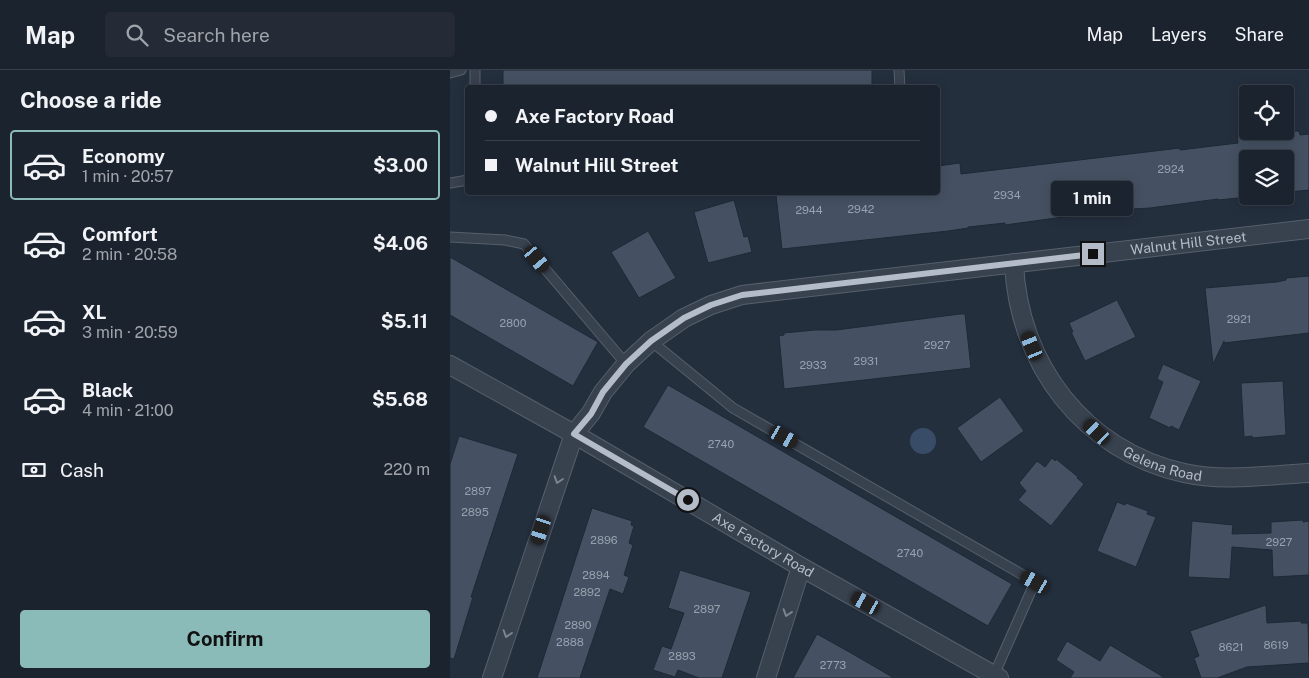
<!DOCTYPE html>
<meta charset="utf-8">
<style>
body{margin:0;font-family:"Public Sans",sans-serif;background:#242b36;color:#f1f3f6;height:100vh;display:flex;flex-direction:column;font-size:19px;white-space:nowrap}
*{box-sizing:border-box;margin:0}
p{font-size:16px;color:#a0a4aa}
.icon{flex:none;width:28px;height:28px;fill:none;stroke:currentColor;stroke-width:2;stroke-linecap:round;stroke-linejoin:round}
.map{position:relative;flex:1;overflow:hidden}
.sheet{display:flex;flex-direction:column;background:#1b232e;width:450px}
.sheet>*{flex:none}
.guide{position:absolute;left:15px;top:15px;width:475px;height:110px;border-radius:5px;box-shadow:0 2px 12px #0003,0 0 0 1px #39404a;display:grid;align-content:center;height:110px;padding:0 20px;background:#1b232e}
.fabs{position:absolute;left:789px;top:15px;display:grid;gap:10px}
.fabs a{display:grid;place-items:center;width:55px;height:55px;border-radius:5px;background:#1b232e;box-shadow:0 2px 12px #0003,0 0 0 1px #39404a;font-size:25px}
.end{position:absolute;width:22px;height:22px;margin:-11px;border:6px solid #b4bcc9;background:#111;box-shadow:0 0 0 2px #111}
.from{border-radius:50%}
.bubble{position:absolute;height:35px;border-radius:5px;background:#1b232e;box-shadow:0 2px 12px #0003,0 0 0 1px #39404a;font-size:16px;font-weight:700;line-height:35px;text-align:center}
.car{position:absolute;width:15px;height:30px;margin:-15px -8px;border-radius:6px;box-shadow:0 0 4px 1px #0007;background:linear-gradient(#222 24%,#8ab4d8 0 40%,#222 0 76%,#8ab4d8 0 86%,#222 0)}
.guide b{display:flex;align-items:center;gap:18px;height:48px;font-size:19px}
.guide b+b{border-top:1px solid #39404a}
.guide i{width:12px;height:12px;background:#f1f3f6}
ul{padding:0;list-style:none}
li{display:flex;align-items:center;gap:15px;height:70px;margin:0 10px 8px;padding:0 10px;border:2px solid transparent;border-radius:5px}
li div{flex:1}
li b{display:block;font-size:19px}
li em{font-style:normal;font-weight:700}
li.active{border-color:#8bbbb9}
li>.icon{width:45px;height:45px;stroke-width:1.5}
h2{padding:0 20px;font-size:22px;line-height:60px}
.pay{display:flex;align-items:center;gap:12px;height:55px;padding:0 20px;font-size:19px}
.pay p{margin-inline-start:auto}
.primary-button{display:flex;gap:10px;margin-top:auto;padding:10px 20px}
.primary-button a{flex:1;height:58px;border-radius:5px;background:#8bbbb9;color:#111;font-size:20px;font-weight:700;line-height:58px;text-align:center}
header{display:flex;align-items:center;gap:30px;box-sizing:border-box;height:70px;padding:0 25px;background:#1b232e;border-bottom:1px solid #39404a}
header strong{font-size:24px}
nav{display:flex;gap:28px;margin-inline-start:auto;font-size:18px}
.search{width:350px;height:45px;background:#242b36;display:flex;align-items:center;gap:12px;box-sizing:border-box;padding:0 18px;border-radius:5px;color:#a0a4aa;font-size:19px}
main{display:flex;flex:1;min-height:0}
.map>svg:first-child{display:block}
.water{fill:#394c67}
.building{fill:#455162;stroke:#1f2835}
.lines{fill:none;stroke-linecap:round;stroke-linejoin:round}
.service-casing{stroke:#565f6c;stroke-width:11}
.minor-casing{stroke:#565f6c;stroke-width:20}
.service{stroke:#38414e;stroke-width:9}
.minor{stroke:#38414e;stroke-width:18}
.oneway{stroke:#7c8592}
.route{stroke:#b4bcc9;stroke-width:6}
.labels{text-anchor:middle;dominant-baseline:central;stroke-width:5;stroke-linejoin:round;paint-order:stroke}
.number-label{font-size:11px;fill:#98a1af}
.street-label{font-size:14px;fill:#b4bcc9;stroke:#1d2633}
</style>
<header>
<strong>Map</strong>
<div class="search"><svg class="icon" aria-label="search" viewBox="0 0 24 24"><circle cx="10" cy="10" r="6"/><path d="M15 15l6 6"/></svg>Search here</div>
<nav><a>Map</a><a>Layers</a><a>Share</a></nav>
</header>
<main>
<section class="sheet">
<h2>Choose a ride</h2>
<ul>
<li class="active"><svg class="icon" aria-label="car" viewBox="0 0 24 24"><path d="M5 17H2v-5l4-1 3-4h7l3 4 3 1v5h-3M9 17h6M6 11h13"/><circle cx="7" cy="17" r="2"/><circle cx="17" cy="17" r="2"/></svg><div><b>Economy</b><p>1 min · 20:57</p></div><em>$3.00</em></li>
<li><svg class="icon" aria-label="car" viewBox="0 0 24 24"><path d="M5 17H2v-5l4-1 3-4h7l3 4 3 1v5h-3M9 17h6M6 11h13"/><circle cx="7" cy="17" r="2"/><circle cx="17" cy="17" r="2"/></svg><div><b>Comfort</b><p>2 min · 20:58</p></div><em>$4.06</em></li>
<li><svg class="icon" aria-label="car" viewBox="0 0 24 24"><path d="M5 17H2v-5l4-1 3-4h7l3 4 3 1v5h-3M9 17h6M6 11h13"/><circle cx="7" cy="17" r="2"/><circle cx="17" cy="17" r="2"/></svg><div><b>XL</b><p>3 min · 20:59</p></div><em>$5.11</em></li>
<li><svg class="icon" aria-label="car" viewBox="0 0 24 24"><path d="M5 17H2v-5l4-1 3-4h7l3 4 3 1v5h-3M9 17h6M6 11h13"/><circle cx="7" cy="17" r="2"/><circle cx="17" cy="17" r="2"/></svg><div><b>Black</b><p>4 min · 21:00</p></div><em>$5.68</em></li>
</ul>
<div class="pay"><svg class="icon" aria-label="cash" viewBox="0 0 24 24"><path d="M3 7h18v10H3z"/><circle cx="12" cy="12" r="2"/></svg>Cash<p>220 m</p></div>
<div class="primary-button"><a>Confirm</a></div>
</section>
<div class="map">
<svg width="859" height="608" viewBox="0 0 859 608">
<rect width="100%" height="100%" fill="#242f3e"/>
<path class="water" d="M460 371a13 13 0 1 1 26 0a13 13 0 1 1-26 0Z"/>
<path class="building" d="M53,0H422V18H53Z
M787,61H849L850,65L859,64V120L840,122L836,89H798V127L768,130V129L700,138L664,140L555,155V153L518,157V158L498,161L332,179L326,125L349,122H488V96L510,93L511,104L730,78V80L788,73Z
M284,130L294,167L298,166L302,182L258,193L244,142Z
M198,161L226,208L189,228L161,182Z
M0,187L148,272L123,316L0,245Z
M859,206V263L774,273V271L763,294L755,218L827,212L836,210V208Z
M667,230L686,267L635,291L621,262H623L619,253Z
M510,244H515L521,298L334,319L329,266L334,265V263L365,260H386Z
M713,294L751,311L729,360L721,356L720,358L699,348L713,312L707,309Z
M833,311L836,365L802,368V366L794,367L791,313Z
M218,315L562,514L538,556L193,357Z
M550,327L574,361L531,392L507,358Z
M9,366L68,384L21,527H23L4,589L0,588V394Z
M602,388L605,391L606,389L628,407L627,408L634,414L601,456L568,430L576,421L569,413L587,391L595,397Z
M667,432L675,435L676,433L698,441L697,444L706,447L686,497L647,481Z
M142,438L182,451L181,455L184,456L179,473L183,475L174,505L179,507L173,524L160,519L130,608H87Z
M853,450V452L859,451V505L823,507L822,480L782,477L780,509L738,507L742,451L783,455L782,464L821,463V452Z
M230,500L301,522L272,608H249L228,600L225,607L203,600L212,576L221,579L234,543L218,538Z
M816,535L817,553L851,551V553H858L859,593L797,597L767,608H751L744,588L749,586L740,561Z
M367,564L401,583L444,608H343Z
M617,571L650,591L660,575L715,608H620L624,602L606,590Z"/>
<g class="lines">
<g class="service-casing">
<path id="service" d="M449,0L450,18
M0,3L11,0
M25,18V0
M0,113L18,110
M0,167L55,170L74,174L176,294
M201,271L283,338L585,512L544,605"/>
</g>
<g class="minor-casing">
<g id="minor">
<path id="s1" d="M564,193C568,294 634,381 734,403C773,412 819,405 859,403"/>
<path id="s2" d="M0,295L124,364L351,497L549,608"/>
<path id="s3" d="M42,608L124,364L141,343L153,322L176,294L201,271L234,248L261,235L292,225L859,159"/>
<path d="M316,608L351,497"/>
</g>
</g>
<use href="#service" class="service"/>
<use href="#minor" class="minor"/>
</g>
<defs><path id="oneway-chevron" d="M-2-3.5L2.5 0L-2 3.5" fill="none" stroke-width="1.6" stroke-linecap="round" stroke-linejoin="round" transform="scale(1.25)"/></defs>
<g class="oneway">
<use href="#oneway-chevron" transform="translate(108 410) rotate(108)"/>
<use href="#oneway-chevron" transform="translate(337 543) rotate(108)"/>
<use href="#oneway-chevron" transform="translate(57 564) rotate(108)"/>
</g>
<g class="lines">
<path class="route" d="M238,430L124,364L141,344L153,322L176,294L201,271L234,248L261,235L292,225L643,184"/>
</g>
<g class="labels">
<g class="number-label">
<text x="721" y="99">2924</text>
<text x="557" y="125">2934</text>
<text x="411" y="139">2942</text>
<text x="359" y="140">2944</text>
<text x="789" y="249">2921</text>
<text x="63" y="253">2800</text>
<text x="487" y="275">2927</text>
<text x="416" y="291">2931</text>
<text x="363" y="295">2933</text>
<text x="271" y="374">2740</text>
<text x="28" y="421">2897</text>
<text x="25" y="442">2895</text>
<text x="154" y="470">2896</text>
<text x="829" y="472">2927</text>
<text x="460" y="483">2740</text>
<text x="146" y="505">2894</text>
<text x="137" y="522">2892</text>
<text x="257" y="539">2897</text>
<text x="128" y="555">2890</text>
<text x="120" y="572">2888</text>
<text x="826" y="575">8619</text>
<text x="781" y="577">8621</text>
<text x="232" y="586">2893</text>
<text x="383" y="595">2773</text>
</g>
<g class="street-label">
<text stroke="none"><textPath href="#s3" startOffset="931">Walnut Hill Street</textPath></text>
<text stroke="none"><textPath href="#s1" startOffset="268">Gelena Road</textPath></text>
<text stroke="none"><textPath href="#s2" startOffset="361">Axe Factory Road</textPath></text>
</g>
</g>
</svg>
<div class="fabs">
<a><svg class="icon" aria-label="locate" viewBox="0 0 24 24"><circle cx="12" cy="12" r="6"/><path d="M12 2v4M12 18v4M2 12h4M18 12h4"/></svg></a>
<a><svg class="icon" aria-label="layers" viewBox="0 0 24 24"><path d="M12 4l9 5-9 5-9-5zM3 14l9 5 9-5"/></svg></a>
</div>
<i class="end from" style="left:238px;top:430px"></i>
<i class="end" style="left:643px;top:184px"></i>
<div class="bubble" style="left:601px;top:111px;width:82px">1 min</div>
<i class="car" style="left:87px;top:189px;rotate:140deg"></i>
<i class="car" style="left:582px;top:276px;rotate:337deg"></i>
<i class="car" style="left:647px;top:362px;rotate:313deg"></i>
<i class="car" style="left:334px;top:367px;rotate:120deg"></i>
<i class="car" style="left:91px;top:460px;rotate:198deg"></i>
<i class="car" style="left:585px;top:512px;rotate:300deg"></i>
<i class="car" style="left:416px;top:533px;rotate:299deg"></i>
<div class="guide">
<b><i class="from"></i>Axe Factory Road</b>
<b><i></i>Walnut Hill Street</b>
</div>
</div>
</main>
